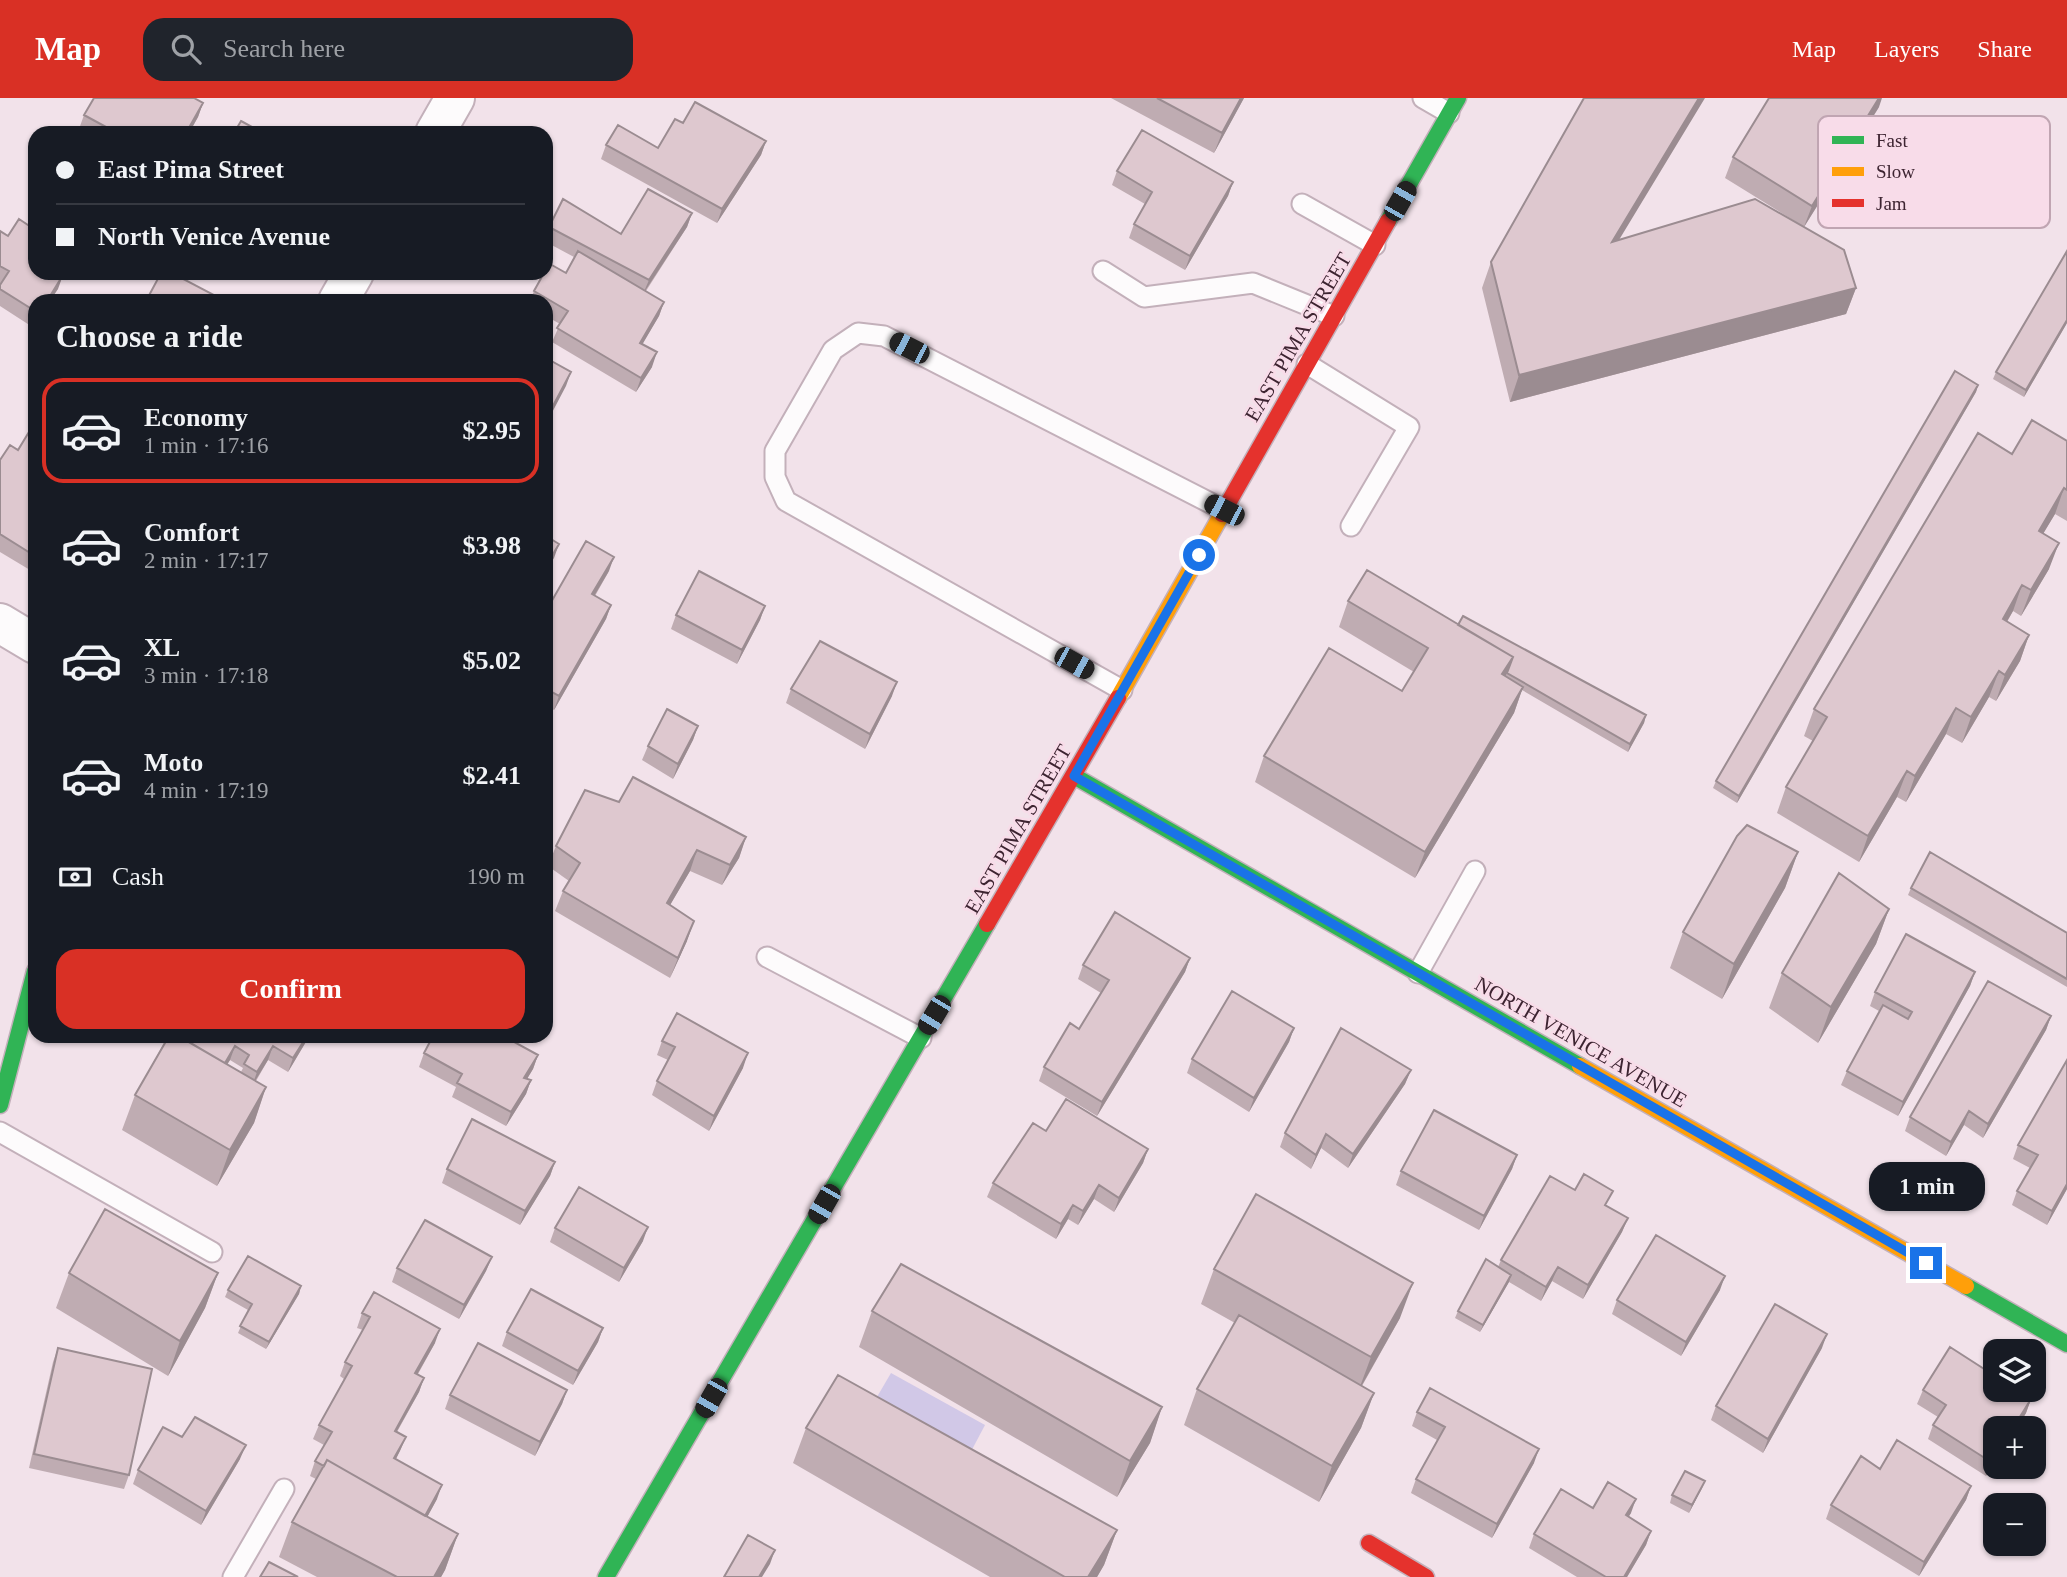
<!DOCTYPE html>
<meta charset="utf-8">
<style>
body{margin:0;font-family:Georgia,serif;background:#20242c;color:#f1f3f6;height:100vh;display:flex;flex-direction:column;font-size:26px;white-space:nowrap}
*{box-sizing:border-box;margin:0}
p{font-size:23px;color:#9ea1a6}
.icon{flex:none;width:38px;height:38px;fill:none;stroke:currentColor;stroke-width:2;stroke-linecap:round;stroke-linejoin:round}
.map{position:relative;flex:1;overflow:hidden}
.sheet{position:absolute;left:28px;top:196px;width:525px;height:749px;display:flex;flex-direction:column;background:#171b24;border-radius:21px;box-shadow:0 2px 5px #0004}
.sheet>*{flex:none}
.banner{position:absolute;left:28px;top:28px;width:525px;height:154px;border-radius:21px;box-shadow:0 2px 5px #0004;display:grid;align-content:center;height:154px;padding:0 28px;background:#171b24}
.tools{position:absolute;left:1983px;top:1241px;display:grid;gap:14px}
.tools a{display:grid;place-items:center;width:63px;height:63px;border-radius:14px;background:#171b24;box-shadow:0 2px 5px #0004;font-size:35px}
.end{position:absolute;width:32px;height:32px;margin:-16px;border:9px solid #1a73e8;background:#fff;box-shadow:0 0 0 4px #fff}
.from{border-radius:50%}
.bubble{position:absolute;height:49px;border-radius:21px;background:#171b24;box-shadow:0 2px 5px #0004;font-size:23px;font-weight:700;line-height:49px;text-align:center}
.car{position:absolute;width:21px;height:42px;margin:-21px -10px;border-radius:9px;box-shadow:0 0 5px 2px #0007;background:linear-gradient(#222 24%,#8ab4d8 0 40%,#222 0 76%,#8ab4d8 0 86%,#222 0)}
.banner b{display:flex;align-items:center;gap:24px;height:66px;font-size:26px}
.banner b+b{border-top:2px solid #363941}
.banner i{width:18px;height:18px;background:#f1f3f6}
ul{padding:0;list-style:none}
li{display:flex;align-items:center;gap:21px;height:105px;margin:0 14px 10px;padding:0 14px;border:4px solid transparent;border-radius:21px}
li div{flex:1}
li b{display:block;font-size:26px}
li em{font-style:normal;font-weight:700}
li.active{border-color:#d93025}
li>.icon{width:63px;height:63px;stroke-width:1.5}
h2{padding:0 28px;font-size:32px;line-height:84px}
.pay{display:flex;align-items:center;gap:18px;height:77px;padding:0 28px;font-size:26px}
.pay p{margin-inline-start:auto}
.primary-button{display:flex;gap:14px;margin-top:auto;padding:14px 28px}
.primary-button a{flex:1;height:80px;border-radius:21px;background:#d93025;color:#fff;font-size:28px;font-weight:700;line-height:80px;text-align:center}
header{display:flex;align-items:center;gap:42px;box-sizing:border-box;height:98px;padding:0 35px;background:#d93025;color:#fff}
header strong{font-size:33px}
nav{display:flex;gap:38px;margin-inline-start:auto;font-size:24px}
.search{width:490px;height:63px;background:#20242c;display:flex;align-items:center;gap:18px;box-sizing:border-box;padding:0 24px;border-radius:21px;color:#9ea1a6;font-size:26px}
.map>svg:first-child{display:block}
.green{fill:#d1c8e7}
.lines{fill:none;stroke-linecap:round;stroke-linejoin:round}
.lane-casing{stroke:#c3b0ba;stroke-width:23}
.street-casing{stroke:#c3b0ba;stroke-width:42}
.fast-casing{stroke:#c3b0ba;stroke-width:19}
.slow-casing{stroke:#c3b0ba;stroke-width:19}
.jam-casing{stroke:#c3b0ba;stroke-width:19}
.lane{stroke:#fdfbfc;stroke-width:19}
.street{stroke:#fdfbfc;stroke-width:38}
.fast{stroke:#30b455;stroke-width:16}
.slow{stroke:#ff9f0a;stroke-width:16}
.jam{stroke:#e5322d;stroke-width:16}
.wall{fill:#bfacb2;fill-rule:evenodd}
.shaded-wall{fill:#9b8c91}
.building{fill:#dec8cf;stroke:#9b8c91;stroke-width:2}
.route{stroke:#1a73e8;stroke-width:9}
.labels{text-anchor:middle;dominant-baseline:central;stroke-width:5;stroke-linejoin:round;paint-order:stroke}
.street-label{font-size:21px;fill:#3d2431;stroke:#f8dce9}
.key{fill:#f8dce9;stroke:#c0a5b2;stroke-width:2}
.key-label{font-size:19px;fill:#3d2431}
</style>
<header>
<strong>Map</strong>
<div class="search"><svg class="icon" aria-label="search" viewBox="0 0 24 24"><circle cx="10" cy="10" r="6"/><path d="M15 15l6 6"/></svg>Search here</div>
<nav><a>Map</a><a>Layers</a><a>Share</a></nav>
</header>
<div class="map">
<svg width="2067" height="1479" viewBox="0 0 2067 1479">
<rect width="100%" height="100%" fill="#f2e2ea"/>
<path class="green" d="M891,1275L985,1327L957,1380L860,1328Z"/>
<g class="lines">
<g class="lane-casing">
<path id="lane" d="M1423,0L1449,15
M1302,106L1375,147
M1103,173L1144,199L1253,185L1334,218
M1307,266L1409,329L1351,428
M1122,592L786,403L775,379V353L833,252L858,235L884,238L1224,412
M767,859L921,940
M1418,875L1475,773
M0,1034L212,1154
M233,1479L284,1391"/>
</g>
<g class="street-casing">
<path id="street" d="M435,35L455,0
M338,203L354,175
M0,525L35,546"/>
</g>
<g class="fast-casing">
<path id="fast" d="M1388,123L1458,0
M1074,678L1580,968
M0,1007L35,873
M1966,1188L2067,1246
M606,1479L987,826"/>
</g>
<g class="slow-casing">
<path id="slow" d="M1118,600L1222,416
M1580,968L1966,1188"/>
</g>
<g class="jam-casing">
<path id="jam" d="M1222,416L1388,123
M987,826L1118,600
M1369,1445L1426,1479"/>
</g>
<use href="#lane" class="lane"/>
<use href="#street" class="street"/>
<use href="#fast" class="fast"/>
<use href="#slow" class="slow"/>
<use href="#jam" class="jam"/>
</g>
<path class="wall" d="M1111,0H1244L1214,55Z
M203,5L198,19L189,35H86L79,31L84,17Z
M1879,9L1804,129L1725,80L1733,59Z
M683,25L766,43L761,57L717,125L601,61L606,47L658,50Z
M1117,73L1233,84L1228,98L1185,172L1129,140L1134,126L1145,106L1112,87Z
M692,115L687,129L646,193L664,204L659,218L642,246L652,269L636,294L552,244L560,226L546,218V203H530L534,193L566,175L574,159L546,144V136L549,129L621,136Z
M0,133L58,191L35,203V228L34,230L0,208Z
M1619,142L1856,190L1846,216L1510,304L1482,190L1491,164Z
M2067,225L2024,299L1993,281L1996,274Z
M1978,287L1976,294L1737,705L1713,690L1716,683Z
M35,324V475L0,454V362L18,352Z
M2067,343V423L2055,416L2043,436L2049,471L2021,518L2013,513L2007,524L2029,537L2020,563L1996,603L1989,599L1962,645L1946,636L1906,704L1897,699L1859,764L1777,715L1786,689L1813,643L1804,638L1814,611L2012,356Z
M609,473L595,498L611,507L606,521L554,612L546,608V513Z
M1348,503L1458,527L1646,617L1644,625L1628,654L1522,592L1514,615L1415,780L1255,684L1264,658L1402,593L1414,574L1339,529Z
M765,508L760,522L737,566L671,531L676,517Z
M791,591L892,598L865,651L786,605Z
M698,628L693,642L673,681L642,662L648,648Z
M619,704L746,739L739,760L722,787L690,773L670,807L687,843L670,880L555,813L563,793L569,783L548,768L556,748Z
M1798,754L1785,790L1722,901L1670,870L1683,834Z
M1911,790L2067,835V889L1908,797Z
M1889,811L1876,846L1818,945L1769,910L1782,875Z
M1190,860L1185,874L1097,1018L1039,983L1044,969L1079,931L1101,895L1078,881L1083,867Z
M1975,874L1970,888L1898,1018L1841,987L1847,973L1879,913L1870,908L1875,894Z
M2051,918L2046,932L1983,1040L1964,1027L1946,1058L1905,1033L1910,1019Z
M1294,930L1289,944L1249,1014L1187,975L1192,961Z
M168,938H309L307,942L288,974L268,962L256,983L266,989L254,1025L217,1088L122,1032L135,997ZM230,962L243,970L241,974L227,966Z
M362,938H375L372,943Z
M662,943L743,970L709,1033L652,997L657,983L668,962L657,957Z
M424,955L538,957L533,971L527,981L531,982L526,996L506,1028L452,999L456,989L419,969Z
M2067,962V1091L2047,1127L2012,1107L2017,1093L2030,1070L2013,1061L2018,1047Z
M1411,972L1405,986L1348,1070L1321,1050L1311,1071L1280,1049L1285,1035Z
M1046,1033L1148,1051L1143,1065L1114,1114L1094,1101L1078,1127L1068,1121L1056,1141L987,1099L993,1085Z
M1517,1057L1512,1071L1479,1132L1396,1087L1401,1073Z
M555,1064L550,1078L520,1127L442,1085L447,1071Z
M1575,1092L1607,1108L1628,1120L1622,1134L1583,1201L1552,1183L1541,1203L1509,1184L1480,1234L1455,1220L1458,1213L1498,1169L1501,1162Z
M555,1130L643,1143L619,1184L550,1144Z
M492,1159L486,1173L459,1221L392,1184L397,1170Z
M1214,1171L1400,1220L1362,1288L1374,1295L1361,1330L1319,1404L1184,1327L1197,1291L1235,1225L1201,1206Z
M69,1175H218L205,1210L168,1278L56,1210Z
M301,1188L299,1196L266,1251L238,1235L248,1212L225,1199L228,1192Z
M1720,1192L1681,1258L1612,1216L1617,1202Z
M872,1213L1162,1309L1150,1345L1117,1399L859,1249Z
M362,1215L435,1245L418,1276L424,1280L419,1294L397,1334L406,1339L396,1361L437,1401L427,1419L458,1436L445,1472L441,1479H317L279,1459L292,1424L316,1381L310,1378L315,1363L324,1347L313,1341L319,1327L344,1281L340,1278L345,1264L363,1232L357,1230Z
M603,1230L598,1244L573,1287L502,1248L507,1234Z
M58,1250L129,1377L124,1391L29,1370L53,1264Z
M1822,1250L1763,1355L1711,1322L1716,1308Z
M567,1292L562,1306L535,1358L445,1311L450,1297Z
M1923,1292L2031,1301L2026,1315L2017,1330H1995V1364L1986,1378L1928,1341L1933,1327L1938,1319L1917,1306Z
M1417,1314L1534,1365L1492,1440L1411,1395L1416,1381L1437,1342L1412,1328Z
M806,1330L1117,1432L1104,1467L1097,1479H990L793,1365Z
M182,1339L240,1361L201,1427L133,1386L138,1372Z
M1880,1371L1971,1388L1966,1402L1919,1478L1826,1421L1831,1407Z
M1705,1383L1702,1390L1689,1415L1670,1405L1672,1397Z
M1593,1410L1631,1415L1628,1419L1651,1433L1646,1447L1627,1479H1577L1529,1450L1534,1436Z"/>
<path class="shaded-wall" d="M1241,0H1244L1214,55L1222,35Z
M1699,0H1705L1602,170L1612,144Z
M1879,0H1882L1879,9L1804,129L1812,108Z
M203,5L198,19L189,35H186Z
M766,43L761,57L717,125L722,111Z
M1233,84L1228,98L1185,172L1190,158Z
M692,115L687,129L643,196L649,182Z
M63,177L58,191L50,203H47Z
M1856,190L1846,216L1510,304L1519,277Z
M664,204L659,218L635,259L640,245Z
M2067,222V225L2024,299L2026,292Z
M657,254L652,269L636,294L641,280Z
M571,274L566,288L546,326V321Z
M1978,287L1976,294L1737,705L1739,698Z
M2064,390L2055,416L2029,459L2039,433Z
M2059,445L2049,471L2021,518L2031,492Z
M559,446L554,460L546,473V468Z
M614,459L609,473L587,510L592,496Z
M2022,487L2013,513L1993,547L2003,521Z
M611,507L606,521L554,612L559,598Z
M765,508L760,522L737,566L742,552Z
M2029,537L2020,563L1996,603L2005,577Z
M1513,559L1503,585L1502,576Z
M1999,573L1989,599L1962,645L1971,619Z
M897,584L892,598L865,651L870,636Z
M1523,589L1514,615L1415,780L1425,754Z
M1956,610L1946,636L1906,704L1915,678Z
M1646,617L1644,625L1628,654L1630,646Z
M698,628L693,642L673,681L678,666Z
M1907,673L1897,699L1859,764L1868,738Z
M746,739L739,760L722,787L730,767Z
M697,752L690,773L659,826L667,805Z
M1798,754L1785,790L1722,901L1734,866Z
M1889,811L1876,846L1818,945L1831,909Z
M694,823L687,843L670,880L678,860Z
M1190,860L1185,874L1097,1018L1102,1004Z
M1975,874L1970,888L1898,1018L1903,1004Z
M2051,918L2046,932L1983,1040L1988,1026Z
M1294,930L1289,944L1249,1014L1254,1000Z
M307,938H309L307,942L288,974L293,960Z
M235,948L230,962L219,980L224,966Z
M273,948L268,962L252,988L257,974Z
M748,955L743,970L709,1033L714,1018Z
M538,957L533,971L519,994L524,980Z
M1411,972L1405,986L1348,1070L1353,1056Z
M531,982L526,996L506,1028L511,1014Z
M266,989L254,1025L217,1088L230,1052Z
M1969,1013L1964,1027L1946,1058L1951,1044Z
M1326,1036L1321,1050L1311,1071L1316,1057Z
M1148,1051L1143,1065L1114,1114L1119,1100Z
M1517,1057L1512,1071L1479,1132L1484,1118Z
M555,1064L550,1078L520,1127L525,1113Z
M2067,1086V1091L2047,1127L2052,1113Z
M1099,1087L1094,1101L1078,1127L1083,1113Z
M1073,1107L1068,1121L1056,1141L1061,1126Z
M1628,1120L1622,1134L1583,1201L1588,1187Z
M648,1129L643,1143L619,1184L624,1170Z
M492,1159L486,1173L459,1221L464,1207Z
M1558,1169L1552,1183L1541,1203L1546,1189Z
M218,1175L205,1210L168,1278L180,1243Z
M1511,1177L1509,1184L1480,1234L1483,1227Z
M1725,1178L1720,1192L1681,1258L1686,1244Z
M1413,1185L1400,1220L1358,1294L1371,1259Z
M301,1188L299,1196L266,1251L269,1244Z
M603,1230L598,1244L573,1287L578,1273Z
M440,1231L435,1245L410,1289L415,1275Z
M1827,1236L1822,1250L1763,1355L1768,1341Z
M424,1280L419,1294L389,1347L395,1333Z
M567,1292L562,1306L535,1358L540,1344Z
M1374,1295L1361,1330L1319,1404L1332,1368Z
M2031,1301L2026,1315L2017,1330H2013Z
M1162,1309L1150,1345L1117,1399L1130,1363Z
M406,1339L400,1353L389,1374L394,1360Z
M246,1347L240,1361L201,1427L206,1413Z
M1539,1351L1534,1365L1492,1440L1497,1426Z
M1995,1358V1364L1986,1378L1991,1364Z
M1705,1383L1702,1390L1689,1415L1692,1407Z
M442,1387L437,1401L417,1438L422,1424Z
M1971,1388L1966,1402L1919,1478L1924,1464Z
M1636,1401L1631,1415L1621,1431L1626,1417Z
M1117,1432L1104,1467L1097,1479H1088Z
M1651,1433L1646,1447L1627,1479H1624Z
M458,1436L445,1472L441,1479H434Z
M775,1452L770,1466L762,1479H759Z"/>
<path class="building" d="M94,0H194L203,5L186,35H117L84,17Z
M1157,0H1241L1222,35Z
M1584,0H1699L1612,144L1755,101L1844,152L1856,190L1519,277L1491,164Z
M1769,0H1879L1812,108L1733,59Z
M695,4L766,43L722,111L606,47L618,27L658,50L675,21L683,25Z
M241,23L263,35H234Z
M1142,32L1233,84L1190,158L1134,126L1152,94L1117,73Z
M648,91L692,115L649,182L549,129L563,101L621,136Z
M19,121L34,131L35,129V175H60L63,177L47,203H35V213L0,191V187L9,173L0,168V133L8,138Z
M578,153L664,204L640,245L657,254L641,280L557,230L568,213L534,193L544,175H546V172L550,166L566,175Z
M2067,153V222L2026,292L1996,274Z
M161,175H172L214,197L210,203H146Z
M546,260L571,274L546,321Z
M1955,273L1978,287L1739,698L1716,683Z
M2032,322L2067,343V392L2064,390L2039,433L2059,445L2031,492L2022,487L2003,521L2029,537L2005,577L1999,573L1971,619L1956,610L1915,678L1907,673L1868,738L1786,689L1827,619L1814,611L1978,335L2012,356Z
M35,324V458L0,436V362L10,347L18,352Z
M546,438L559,446L546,468Z
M586,443L614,459L592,496L611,507L559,598L546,591V513Z
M1367,472L1513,559L1502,576L1523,589L1425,754L1264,658L1329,550L1402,593L1428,550L1348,503Z
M699,473L765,508L742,552L676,517Z
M1463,518L1646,617L1630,646L1507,575L1513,559L1458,527Z
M820,543L897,584L870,636L791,591Z
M667,611L698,628L678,666L648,648Z
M633,679L746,739L730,767L697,752L667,805L694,823L678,860L563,793L580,765L556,748L585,692L619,704Z
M1747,727L1798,754L1734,866L1683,834L1737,738Z
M1930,754L2067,835V881L1911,790Z
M1839,775L1889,811L1831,909L1782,875Z
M1115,814L1190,860L1102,1004L1044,969L1070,925L1079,931L1109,882L1083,867Z
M1906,836L1975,874L1903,1004L1847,973L1883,907L1908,921L1912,914L1875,894Z
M1988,883L2051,918L1988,1026L1969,1013L1951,1044L1910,1019Z
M1232,893L1294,930L1254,1000L1192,961Z
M677,915L748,955L714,1018L657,983L675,949L662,943Z
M1341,930L1411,972L1353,1056L1326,1036L1316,1057L1285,1035Z
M169,938H178L266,989L230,1052L135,997Z
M179,938H307L293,960L273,948L257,974L244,966L249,957L235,948L225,965Z
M433,938H503L538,957L524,980L531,982L511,1014L457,985L462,976L424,955Z
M2067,962V1086L2052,1113L2017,1093L2038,1057L2018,1047Z
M1066,1001L1148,1051L1119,1100L1099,1087L1083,1113L1073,1107L1061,1126L993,1085L1033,1025L1046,1033Z
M1434,1012L1517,1057L1484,1118L1401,1073Z
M472,1021L555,1064L525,1113L447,1071Z
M1584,1076L1613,1093L1605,1107L1628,1120L1588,1187L1558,1169L1546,1189L1501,1162L1550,1078L1575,1092Z
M579,1089L648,1129L624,1170L555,1130Z
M1256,1096L1413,1185L1371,1259L1214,1171Z
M105,1111L218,1175L180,1243L69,1175Z
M425,1122L492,1159L464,1207L397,1170Z
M1656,1137L1725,1178L1686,1244L1617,1202Z
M248,1158L301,1188L269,1244L240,1228L252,1206L228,1192Z
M1486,1161L1511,1177L1483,1227L1458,1213Z
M901,1166L1162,1309L1130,1363L872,1213Z
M531,1191L603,1230L578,1273L507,1234Z
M374,1194L440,1231L415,1275L424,1280L395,1333L406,1339L394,1360L442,1387L425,1418L327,1362L324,1368L315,1363L332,1334L319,1327L352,1268L345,1264L370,1219L362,1215Z
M1775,1206L1827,1236L1768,1341L1716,1308Z
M1239,1217L1374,1295L1332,1368L1197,1291Z
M478,1245L567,1292L540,1344L450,1297Z
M1950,1249L1995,1278V1292H2017L2031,1301L2013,1330H1995V1358L1991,1364L1933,1327L1946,1307L1923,1292Z
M58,1250L152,1271L129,1377L34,1356Z
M838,1277L1117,1432L1088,1479H1065L806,1330Z
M1430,1290L1539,1351L1497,1426L1416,1381L1445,1329L1417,1314Z
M195,1319L246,1347L206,1413L138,1372L163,1329L182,1339Z
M1897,1342L1971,1388L1924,1464L1831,1407L1861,1358L1880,1371Z
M327,1362L458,1436L434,1479H397L292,1424Z
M1685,1373L1705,1383L1692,1407L1672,1397Z
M1608,1384L1636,1401L1626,1417L1651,1433L1624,1479H1606L1534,1436L1561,1391L1593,1410Z
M748,1437L775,1452L759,1479H724Z
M269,1464L298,1479H260Z"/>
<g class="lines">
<path class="route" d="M1199,457L1074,678L1926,1165"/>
</g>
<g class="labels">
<g class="street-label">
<text transform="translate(1298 239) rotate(-60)">EAST PIMA STREET</text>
<text transform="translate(1018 731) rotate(-60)">EAST PIMA STREET</text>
<text transform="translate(1581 944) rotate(30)">NORTH VENICE AVENUE</text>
</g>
</g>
<rect x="1818" y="18" width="232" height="112" rx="10" class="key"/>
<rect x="1832" y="38" width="32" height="8" fill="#30b455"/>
<rect x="1832" y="69" width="32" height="9" fill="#ff9f0a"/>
<rect x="1832" y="101" width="32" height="8" fill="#e5322d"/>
<g class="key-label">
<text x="1876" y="49">Fast</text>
<text x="1876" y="80">Slow</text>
<text x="1876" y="112">Jam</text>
</g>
</svg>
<div class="tools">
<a><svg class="icon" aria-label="layers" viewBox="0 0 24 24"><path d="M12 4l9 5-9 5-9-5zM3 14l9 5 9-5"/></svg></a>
<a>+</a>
<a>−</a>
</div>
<i class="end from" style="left:1199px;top:457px"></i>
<i class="end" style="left:1926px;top:1165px"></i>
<div class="bubble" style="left:1869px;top:1064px;width:116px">1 min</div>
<i class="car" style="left:1400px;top:103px;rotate:30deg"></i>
<i class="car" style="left:909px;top:250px;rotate:297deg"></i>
<i class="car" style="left:1224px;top:412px;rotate:297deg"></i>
<i class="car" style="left:1074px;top:565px;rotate:119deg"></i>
<i class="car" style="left:934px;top:917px;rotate:211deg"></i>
<i class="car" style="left:824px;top:1106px;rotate:210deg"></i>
<i class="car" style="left:711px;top:1300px;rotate:210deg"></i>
<div class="banner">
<b><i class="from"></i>East Pima Street</b>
<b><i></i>North Venice Avenue</b>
</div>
<section class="sheet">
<h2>Choose a ride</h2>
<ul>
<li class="active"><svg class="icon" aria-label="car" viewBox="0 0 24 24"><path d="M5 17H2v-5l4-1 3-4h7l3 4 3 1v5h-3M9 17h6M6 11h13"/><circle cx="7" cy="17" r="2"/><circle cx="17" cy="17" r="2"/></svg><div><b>Economy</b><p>1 min · 17:16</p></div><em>$2.95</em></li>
<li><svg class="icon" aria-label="car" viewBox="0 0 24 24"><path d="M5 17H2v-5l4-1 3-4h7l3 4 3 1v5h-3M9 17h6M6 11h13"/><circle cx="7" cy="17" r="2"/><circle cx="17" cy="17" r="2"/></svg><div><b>Comfort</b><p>2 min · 17:17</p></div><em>$3.98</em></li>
<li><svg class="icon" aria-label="car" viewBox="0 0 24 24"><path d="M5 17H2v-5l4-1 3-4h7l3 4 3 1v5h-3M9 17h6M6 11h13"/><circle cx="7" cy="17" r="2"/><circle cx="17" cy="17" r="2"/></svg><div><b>XL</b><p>3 min · 17:18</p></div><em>$5.02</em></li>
<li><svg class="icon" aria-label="car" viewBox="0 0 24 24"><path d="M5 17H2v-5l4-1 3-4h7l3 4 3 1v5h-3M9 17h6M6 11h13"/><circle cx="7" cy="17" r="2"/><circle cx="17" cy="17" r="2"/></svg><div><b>Moto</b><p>4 min · 17:19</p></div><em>$2.41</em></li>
</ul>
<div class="pay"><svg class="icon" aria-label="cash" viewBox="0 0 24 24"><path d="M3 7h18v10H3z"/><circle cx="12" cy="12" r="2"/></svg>Cash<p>190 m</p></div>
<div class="primary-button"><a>Confirm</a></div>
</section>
</div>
